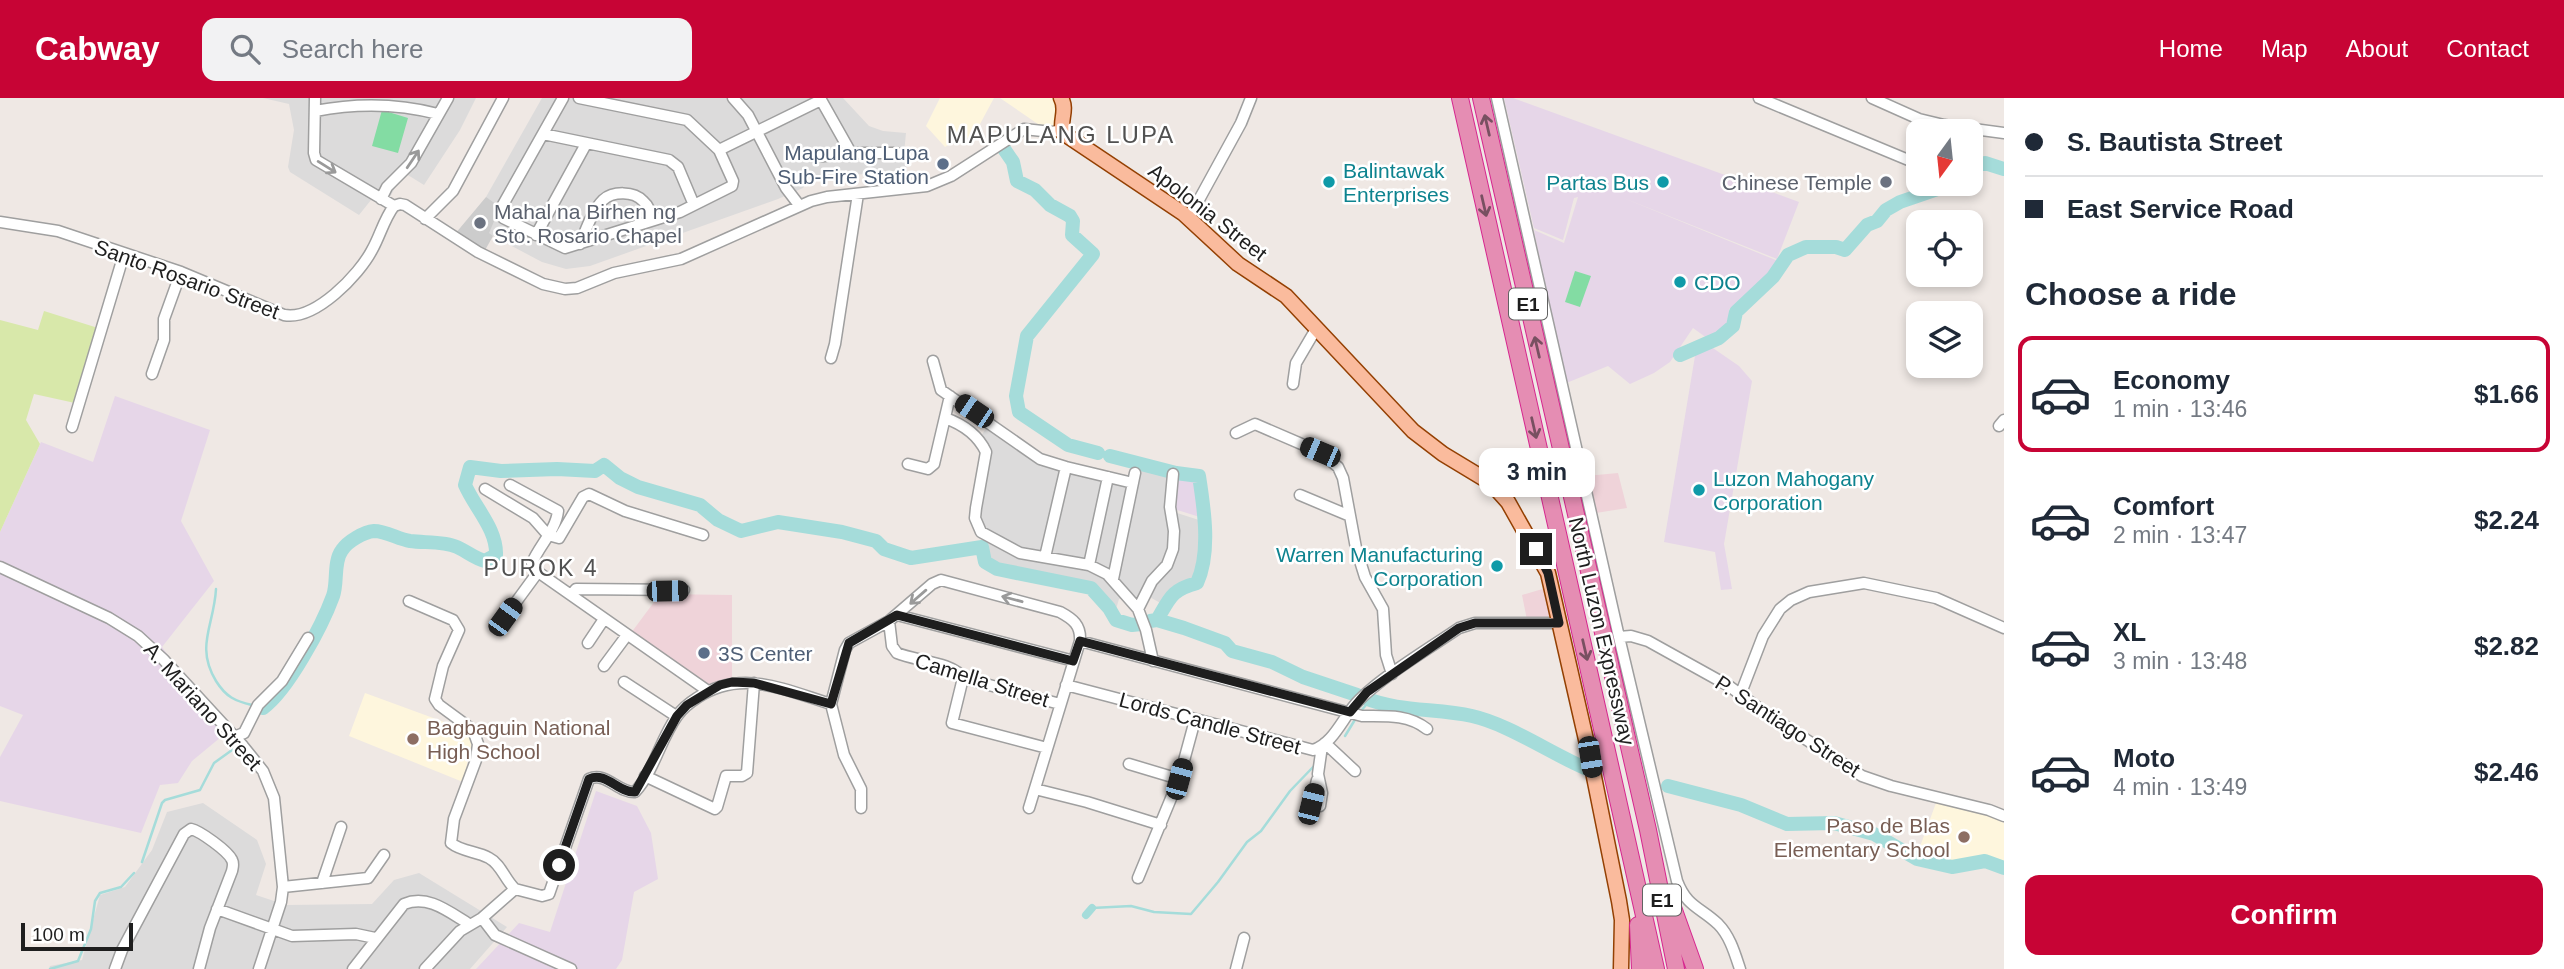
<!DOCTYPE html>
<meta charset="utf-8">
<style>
body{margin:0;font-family:Arial,sans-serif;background:#f2f2f3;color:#1f2937;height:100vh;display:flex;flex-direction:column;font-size:26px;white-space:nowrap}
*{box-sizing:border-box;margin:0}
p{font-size:23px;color:#747a83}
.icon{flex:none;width:38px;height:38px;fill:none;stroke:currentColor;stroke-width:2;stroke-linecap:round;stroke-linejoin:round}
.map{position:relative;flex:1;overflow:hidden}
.details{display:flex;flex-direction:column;background:#fff;width:560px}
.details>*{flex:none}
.guide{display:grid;align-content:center;height:154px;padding:0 21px;background:#fff}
.needle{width:46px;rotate:195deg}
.tools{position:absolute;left:1906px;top:21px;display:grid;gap:14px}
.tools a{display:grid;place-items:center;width:77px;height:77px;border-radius:14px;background:#fff;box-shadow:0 4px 10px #0003;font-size:35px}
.scale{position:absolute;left:21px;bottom:18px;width:112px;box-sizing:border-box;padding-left:7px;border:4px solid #1e1e1e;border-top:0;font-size:19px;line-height:24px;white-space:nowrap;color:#1e1e1e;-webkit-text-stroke:5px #fff;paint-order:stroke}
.end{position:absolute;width:32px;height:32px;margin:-16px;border:9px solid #1e1e1e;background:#fff;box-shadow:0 0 0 4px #fff}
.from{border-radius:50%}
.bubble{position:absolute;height:49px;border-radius:14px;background:#fff;box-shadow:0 4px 10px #0003;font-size:23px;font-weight:700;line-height:49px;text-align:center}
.car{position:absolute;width:21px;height:42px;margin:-21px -10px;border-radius:9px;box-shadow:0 0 5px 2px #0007;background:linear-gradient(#222 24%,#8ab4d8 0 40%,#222 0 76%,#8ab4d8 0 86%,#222 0)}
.guide b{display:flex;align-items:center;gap:24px;height:66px;font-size:26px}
.guide b+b{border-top:2px solid #e0e1e3}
.guide i{width:18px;height:18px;background:#1f2937}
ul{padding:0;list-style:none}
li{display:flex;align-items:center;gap:21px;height:116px;margin:0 14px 10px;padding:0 7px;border:4px solid transparent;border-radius:14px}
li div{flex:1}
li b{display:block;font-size:26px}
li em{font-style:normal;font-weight:700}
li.current{border-color:#c70435}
li>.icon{width:63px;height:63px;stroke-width:1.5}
h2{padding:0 21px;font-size:32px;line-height:84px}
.button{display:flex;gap:14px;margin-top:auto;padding:14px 21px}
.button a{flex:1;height:80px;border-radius:14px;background:#c70435;color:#fff;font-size:28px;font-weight:700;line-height:80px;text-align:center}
header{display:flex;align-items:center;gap:42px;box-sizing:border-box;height:98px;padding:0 35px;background:#c70435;color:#fff}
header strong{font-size:33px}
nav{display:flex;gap:38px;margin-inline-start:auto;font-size:24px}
.search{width:490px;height:63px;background:#f2f2f3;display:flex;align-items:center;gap:18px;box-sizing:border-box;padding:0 24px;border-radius:14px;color:#747a83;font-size:26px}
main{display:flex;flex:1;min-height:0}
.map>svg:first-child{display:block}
.residential{fill:#dcdbdb}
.commercial{fill:#efd3d9}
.industrial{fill:#e6d6e8}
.education{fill:#fef6dd}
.religious{fill:#ccc}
.grass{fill:#d8e8aa}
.pitch{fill:#83dca3}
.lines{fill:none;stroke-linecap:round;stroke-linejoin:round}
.stream{stroke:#a5dcda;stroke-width:2.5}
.canal{stroke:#a5dcda;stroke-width:8}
.river{stroke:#a5dcda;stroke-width:14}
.minor-casing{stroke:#9f9f9f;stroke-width:13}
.major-casing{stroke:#944003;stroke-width:17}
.highway-casing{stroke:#d6278f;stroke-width:18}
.minor{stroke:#fff;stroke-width:10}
.major{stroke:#fabb9d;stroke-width:14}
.highway{stroke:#e58db3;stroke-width:16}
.oneway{stroke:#785061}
.oneway2{stroke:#9a9a9a}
.route{stroke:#1e1e1e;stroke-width:9}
.service-dot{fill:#5c6f8a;stroke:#fff;stroke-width:2.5}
.culture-dot{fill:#0f9aa8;stroke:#fff;stroke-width:2.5}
.worship-dot{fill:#6b7280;stroke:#fff;stroke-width:2.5}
.education-dot{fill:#8d6e63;stroke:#fff;stroke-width:2.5}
.labels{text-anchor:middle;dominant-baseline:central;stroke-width:5;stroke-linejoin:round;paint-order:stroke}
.shield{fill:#fff;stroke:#626262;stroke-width:2}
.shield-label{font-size:19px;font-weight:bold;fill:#1e1e1e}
.service-label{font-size:21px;fill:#4e5e75;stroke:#fff;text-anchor:end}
.culture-label{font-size:21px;fill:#0d838f;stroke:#fff;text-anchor:start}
.worship-label{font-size:21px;fill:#5b616d;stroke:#fff;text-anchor:end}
.street-label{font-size:21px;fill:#1e1e1e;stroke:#fff}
.education-label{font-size:21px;fill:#785e54;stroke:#fff;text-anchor:start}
.neighbourhood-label{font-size:23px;letter-spacing:2px;fill:#515151;stroke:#fff}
.quarter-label{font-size:24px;letter-spacing:2px;fill:#515151;stroke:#fff}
</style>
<header>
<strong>Cabway</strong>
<div class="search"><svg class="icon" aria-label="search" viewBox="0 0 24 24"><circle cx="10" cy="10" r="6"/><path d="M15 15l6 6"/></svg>Search here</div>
<nav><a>Home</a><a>Map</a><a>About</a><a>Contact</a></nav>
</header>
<main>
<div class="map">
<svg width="2004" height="871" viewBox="0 0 2004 871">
<rect width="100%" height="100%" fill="#efe8e4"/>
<path class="residential" d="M263,0H476L460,32L424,87L403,74L386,107L371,102L359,117L290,74L288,69L294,32L289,6Z
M542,0H843L869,28L883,33L906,35L904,55L907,73L810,80L803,90L778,101L590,168L566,171L542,164L489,136L486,99Z
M987,329L1041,367L1129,379L1133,367L1171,375L1174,414L1202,423L1196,482L1172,489L1162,506L1148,498L1119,501L1116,511L1093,488L1007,471L991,464L981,415L991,351L979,341Z
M203,705L257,742L266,766L256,797L286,807L372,806L394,782L419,775L507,829L470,871H49L50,868L82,862L100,797L125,789L152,752L167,714Z"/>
<path class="commercial" d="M1618,375L1627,410L1596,415L1586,378Z
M1549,489L1555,521L1527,522L1522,497Z
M660,496L732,497V579L709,589L631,535Z"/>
<path class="industrial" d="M1504,0H1513L1799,104L1777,161L1621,99L1783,165L1744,206L1729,211V229L1711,243L1693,230L1670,264L1654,275L1630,286L1608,268L1564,286L1534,132L1564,145L1578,99L1574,100L1563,142L1534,130Z
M1710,248L1739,268L1752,283L1724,446L1732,491L1721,492L1715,454L1664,444L1696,252Z
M115,298L210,332L181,423L214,483L162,549L198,599L227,634L192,663L178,685L160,687L141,735L0,703V659L23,617L0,608V434L41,344L93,364Z
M1176,377L1198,379L1203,420L1174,411Z
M596,693L637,708L651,735L658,781L634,794L622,862L616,871H476L519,825L550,834Z"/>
<path class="education" d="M940,0H994L973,39L959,41L945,49L926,28Z
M1000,0H1057L1062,6L1051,35Z
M365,595L466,632L472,644L463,684L349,638Z
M1936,705L1990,718L2004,725V766L1984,759L1951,765L1918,754Z"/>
<path class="religious" d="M486,99L500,109L489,135L493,138L484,154L455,136Z"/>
<path class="grass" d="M44,213L98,230L75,305L34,296L26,322L40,346L0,434V222L38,232Z"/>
<path class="pitch" d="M382,12L408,20L398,55L372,48Z
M1575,173L1591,178L1580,209L1565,204Z"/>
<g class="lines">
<path class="stream" d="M216,491C214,528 195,548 216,583C226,599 235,603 252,607
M1361,613L1370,602
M1345,638L1356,620
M142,764L162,705L165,702L200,692L214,665L239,647
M1092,810L1131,808L1154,814L1191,816L1218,784L1247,744L1261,733L1290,693L1315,667
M50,871L78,863L91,831L95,803L100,795L121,789L134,775"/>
<path class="canal" d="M1086,817L1092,810"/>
<path class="river" d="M1002,48L1013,64L1017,83L1035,92L1050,107L1070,118L1073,123L1072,137L1093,156L1027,238L1016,298L1019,314L1068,347L1098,355
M1970,69L1985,65L2004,71
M1680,257L1719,240L1733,228L1736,214L1773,179L1788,157L1806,149H1836L1845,152L1867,127L1877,123L1886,112L1900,104L1935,92L1944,86
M1110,358L1176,375L1199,378C1204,410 1211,455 1197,485C1171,492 1170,500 1157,522
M1150,523L1157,522L1184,530L1225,545L1232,553L1272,564L1303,579L1357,597
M1365,600C1399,614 1437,610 1472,618C1508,626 1550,655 1585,670
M259,609L263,610C288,592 322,528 333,498C338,484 333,464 342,452C348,443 364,434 374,433C386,433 398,441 410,443C424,445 444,443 457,449C468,454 474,460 485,463L496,457C497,431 475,410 465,387L470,369L501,373L557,371L595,373L604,367L620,380L638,389L700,407L718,422L741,433L778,424L842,434L876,443L884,451L911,460L982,449L985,464L997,471L1091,490L1109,510L1116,522L1132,527L1141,526
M1668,688L1741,707L1787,726L1834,725L1874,736L1917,761L1952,769L1985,763L2004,770"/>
<g class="minor-casing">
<path id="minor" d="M315,0L314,55L316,62L394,108
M563,0L500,112L503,120L565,150L680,114L732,88L733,83L719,52L687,22L579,0
M733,0L748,17L786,90L799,107
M820,0L851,55
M1497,0L1619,539L1677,783C1687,809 1700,809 1718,826C1730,838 1735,856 1740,871
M1759,0L1918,66
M1872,0L1919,21L1944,27L2004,35
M315,13C357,5 396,5 438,16
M543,36L669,62L678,69L694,107
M719,52L821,2
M815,59L851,55H897
M381,101L387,89L411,65L448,0
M394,108L400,106L405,107L478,154L543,186L565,191L577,190L614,175L681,161L811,103L827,99L927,88L951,78L1024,31L1052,34L1062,32
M1189,120L1241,25L1251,0
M425,121L453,93L503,0
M0,124L58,133L181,174L284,217C315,223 359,177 372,152C380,138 384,121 394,108
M536,137L586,46
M580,146C586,132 592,113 603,102C613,93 634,93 643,103C649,108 651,115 653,122
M831,260L835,246L858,96
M933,263L941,292L1040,361L1066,369L1133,385
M152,276L164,242V221L181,174
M1293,286L1296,265L1316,231
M945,320C962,326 978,337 986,354L976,410L975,420L981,434L1020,455L1089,467L1107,476L1138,511L1146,532L1153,563
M1999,328L2004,322
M72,329L124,156
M1236,335L1255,326L1320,354L1338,369L1343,380L1356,450L1365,479L1383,511L1386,557L1392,576
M908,366L928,371L934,366L950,298
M510,387L558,413C556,432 539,448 532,465L537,469L538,474L708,593
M485,391L533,420L548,437L559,440L583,399L589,396L625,413L703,437
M1300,397L1350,418
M1045,459L1066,369
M1089,467L1108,379
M0,469L109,520L138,538L163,561L243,648L263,673L274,700L283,789L281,804L259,871
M1113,481L1135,375
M571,497L576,491L684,492
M409,503L453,522L459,532L443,568L435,601L439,607L473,632L478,646L476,662L454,721L451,745C462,754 477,753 489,760C501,766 505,782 515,791L482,820L460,833L425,871
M1138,511L1152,483L1167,467L1173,451L1174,433L1170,409L1173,376
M897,517L1074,563
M505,519L538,474
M889,523L892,548L897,555C915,563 953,564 963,580L1060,606
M1619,539L1631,538L1648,543L1729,588L1764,614L1862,678L1891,688L1989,712L2004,718
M1080,543L1362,618C1385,618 1408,616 1427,631
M588,545L604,521
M604,568L627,537
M963,580L952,625L1047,650
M624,584L676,618
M1066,587L1313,652C1332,646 1341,624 1353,609C1374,583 1430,550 1459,530L1475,525H1559
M1741,595L1763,538L1780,511L1791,502L1809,494L1864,485L1936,500L2004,530
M234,639L244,635L258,607L282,583L308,540
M1325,645L1355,673
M1129,666L1179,681
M645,678L715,711L717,709L726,678H742L747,675L754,585
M1035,691L1087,704L1161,727
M1311,706L1317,682
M1320,708L1322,695L1318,676L1322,648
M861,710V691L844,657L831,606L845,552L849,545L889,523L932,486L941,482L1060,514C1073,521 1081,527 1080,543L1029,710
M1138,780L1179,681L1195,622
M322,785L341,729
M283,789L368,780L384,757
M515,791L542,798L549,796L589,681C606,673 618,695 635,694C654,673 660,642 677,618C682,611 689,605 697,600C741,570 785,592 831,606
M217,811L292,838L356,836L375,840
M482,820L495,837L571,871
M115,871L122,852L184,736L191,731C200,733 228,753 232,762C234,766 233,768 232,773L210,830L199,871
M353,871L404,806C428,796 449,814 469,826
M1236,871L1244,840"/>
</g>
<g class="major-casing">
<path id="major" d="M1061,0C1068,12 1059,23 1063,35L1184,116L1238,166L1286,198L1413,333L1443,356L1491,385L1508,404L1548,475L1590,659L1619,803L1622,822L1621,871"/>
</g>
<g class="highway-casing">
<path id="highway" d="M1460,0L1656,871
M1481,0L1648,732L1676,871
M1670,801L1695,871
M1638,827L1640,871"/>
</g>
<use href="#minor" class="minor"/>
<use href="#major" class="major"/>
<use href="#highway" class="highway"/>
</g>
<defs><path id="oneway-shaft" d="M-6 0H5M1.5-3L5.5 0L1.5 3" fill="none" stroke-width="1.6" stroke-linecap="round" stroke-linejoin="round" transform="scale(1.75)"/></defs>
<g class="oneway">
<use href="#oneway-shaft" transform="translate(1487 27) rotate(-103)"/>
<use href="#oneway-shaft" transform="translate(1484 108) rotate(77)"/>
<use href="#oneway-shaft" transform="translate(1537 249) rotate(-103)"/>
<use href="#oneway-shaft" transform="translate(1534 330) rotate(77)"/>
<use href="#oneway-shaft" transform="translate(1585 552) rotate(77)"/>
</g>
<g class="oneway2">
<use href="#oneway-shaft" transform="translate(413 61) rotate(-56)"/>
<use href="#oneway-shaft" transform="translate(327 69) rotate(32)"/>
<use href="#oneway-shaft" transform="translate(918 499) rotate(139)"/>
<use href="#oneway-shaft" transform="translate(1012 501) rotate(-165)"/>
</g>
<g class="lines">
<path class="route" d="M559,767L589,681C606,673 618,695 635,694L677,618L687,607L720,587L732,584L754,585L831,606L849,545L897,517L1073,563L1080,543L1350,614L1367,594L1459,530L1475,525H1559L1548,475L1536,451"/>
</g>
<g class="service-dot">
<circle cx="943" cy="66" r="7"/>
<circle cx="704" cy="555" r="7"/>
</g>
<g class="culture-dot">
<circle cx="1329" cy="84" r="7"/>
<circle cx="1663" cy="84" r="7"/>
<circle cx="1680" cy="184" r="7"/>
<circle cx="1699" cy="392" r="7"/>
<circle cx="1497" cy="468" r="7"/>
</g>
<g class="worship-dot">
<circle cx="1886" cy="84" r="7"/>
<circle cx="480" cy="125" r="7"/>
</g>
<g class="education-dot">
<circle cx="413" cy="641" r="7"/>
<circle cx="1964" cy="739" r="7"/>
</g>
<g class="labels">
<g class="shield">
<rect x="1509" y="190.5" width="38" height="31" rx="5"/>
<rect x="1643" y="786.5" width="38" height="31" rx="5"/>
</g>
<g class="shield-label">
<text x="1528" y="206">E1</text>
<text x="1662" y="802">E1</text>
</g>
<g class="service-label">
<text x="929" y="54">Mapulang Lupa<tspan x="929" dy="24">Sub-Fire Station</tspan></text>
<text x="718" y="555" text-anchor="start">3S Center</text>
</g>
<g class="culture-label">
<text x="1343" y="72">Balintawak<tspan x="1343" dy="24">Enterprises</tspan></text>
<text x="1649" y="84" text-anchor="end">Partas Bus</text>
<text x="1694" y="184">CDO</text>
<text x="1713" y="380">Luzon Mahogany<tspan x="1713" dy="24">Corporation</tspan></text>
<text x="1483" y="456" text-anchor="end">Warren Manufacturing<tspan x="1483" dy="24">Corporation</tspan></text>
</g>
<g class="worship-label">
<text x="1872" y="84">Chinese Temple</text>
<text x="494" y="113" text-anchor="start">Mahal na Birhen ng<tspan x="494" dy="24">Sto. Rosario Chapel</tspan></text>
</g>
<g class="street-label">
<text transform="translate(1208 114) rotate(38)">Apolonia Street</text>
<text transform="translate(187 181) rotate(20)">Santo Rosario Street</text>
<text transform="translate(1602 533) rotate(77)">North Luzon Expressway</text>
<text transform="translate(982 582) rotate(17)">Camella Street</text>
<text transform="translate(203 608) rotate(48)">A. Mariano Street</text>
<text transform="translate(1210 625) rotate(15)">Lords Candle Street</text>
<text transform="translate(1788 628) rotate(33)">P. Santiago Street</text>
</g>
<g class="education-label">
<text x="427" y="629">Bagbaguin National<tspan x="427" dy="24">High School</tspan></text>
<text x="1950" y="727" text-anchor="end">Paso de Blas<tspan x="1950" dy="24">Elementary School</tspan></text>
</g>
<g class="neighbourhood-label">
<text x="541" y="470">PUROK 4</text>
</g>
<g class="quarter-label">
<text x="1061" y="36">MAPULANG LUPA</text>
</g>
</g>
</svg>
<div class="tools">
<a><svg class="needle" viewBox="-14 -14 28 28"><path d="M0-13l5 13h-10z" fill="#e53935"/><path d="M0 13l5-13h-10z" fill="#747a83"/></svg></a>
<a><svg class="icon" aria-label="locate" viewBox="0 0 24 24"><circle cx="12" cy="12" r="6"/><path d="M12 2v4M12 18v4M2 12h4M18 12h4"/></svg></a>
<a><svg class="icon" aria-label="layers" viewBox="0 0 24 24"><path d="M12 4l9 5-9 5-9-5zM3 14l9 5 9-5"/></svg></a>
</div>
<div class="scale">100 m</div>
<i class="end from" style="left:559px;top:767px"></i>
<i class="end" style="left:1536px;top:451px"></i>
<div class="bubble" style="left:1479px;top:350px;width:116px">3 min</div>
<i class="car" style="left:974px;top:313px;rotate:304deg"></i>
<i class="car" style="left:1320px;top:354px;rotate:293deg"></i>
<i class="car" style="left:667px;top:493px;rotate:89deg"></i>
<i class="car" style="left:505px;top:519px;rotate:36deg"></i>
<i class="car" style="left:1590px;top:659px;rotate:171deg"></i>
<i class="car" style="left:1179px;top:681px;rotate:15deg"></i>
<i class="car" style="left:1311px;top:706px;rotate:14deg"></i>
</div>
<section class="details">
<div class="guide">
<b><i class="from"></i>S. Bautista Street</b>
<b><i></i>East Service Road</b>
</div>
<h2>Choose a ride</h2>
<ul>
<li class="current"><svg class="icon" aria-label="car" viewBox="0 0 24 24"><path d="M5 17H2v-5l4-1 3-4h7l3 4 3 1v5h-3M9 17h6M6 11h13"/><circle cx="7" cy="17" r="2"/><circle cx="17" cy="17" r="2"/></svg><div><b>Economy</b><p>1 min · 13:46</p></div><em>$1.66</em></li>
<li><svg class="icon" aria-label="car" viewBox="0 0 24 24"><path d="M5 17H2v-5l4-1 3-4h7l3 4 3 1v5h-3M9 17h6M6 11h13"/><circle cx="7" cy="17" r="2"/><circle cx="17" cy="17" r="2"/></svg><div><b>Comfort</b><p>2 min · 13:47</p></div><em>$2.24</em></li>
<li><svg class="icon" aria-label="car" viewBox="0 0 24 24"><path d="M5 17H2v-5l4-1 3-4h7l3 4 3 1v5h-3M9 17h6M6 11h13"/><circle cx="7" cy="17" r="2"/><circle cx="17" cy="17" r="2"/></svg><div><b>XL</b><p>3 min · 13:48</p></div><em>$2.82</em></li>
<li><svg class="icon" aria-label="car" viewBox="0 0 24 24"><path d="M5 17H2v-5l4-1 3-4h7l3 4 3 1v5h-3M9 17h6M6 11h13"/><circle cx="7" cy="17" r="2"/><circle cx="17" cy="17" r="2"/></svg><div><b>Moto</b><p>4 min · 13:49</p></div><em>$2.46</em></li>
</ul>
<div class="button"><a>Confirm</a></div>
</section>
</main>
